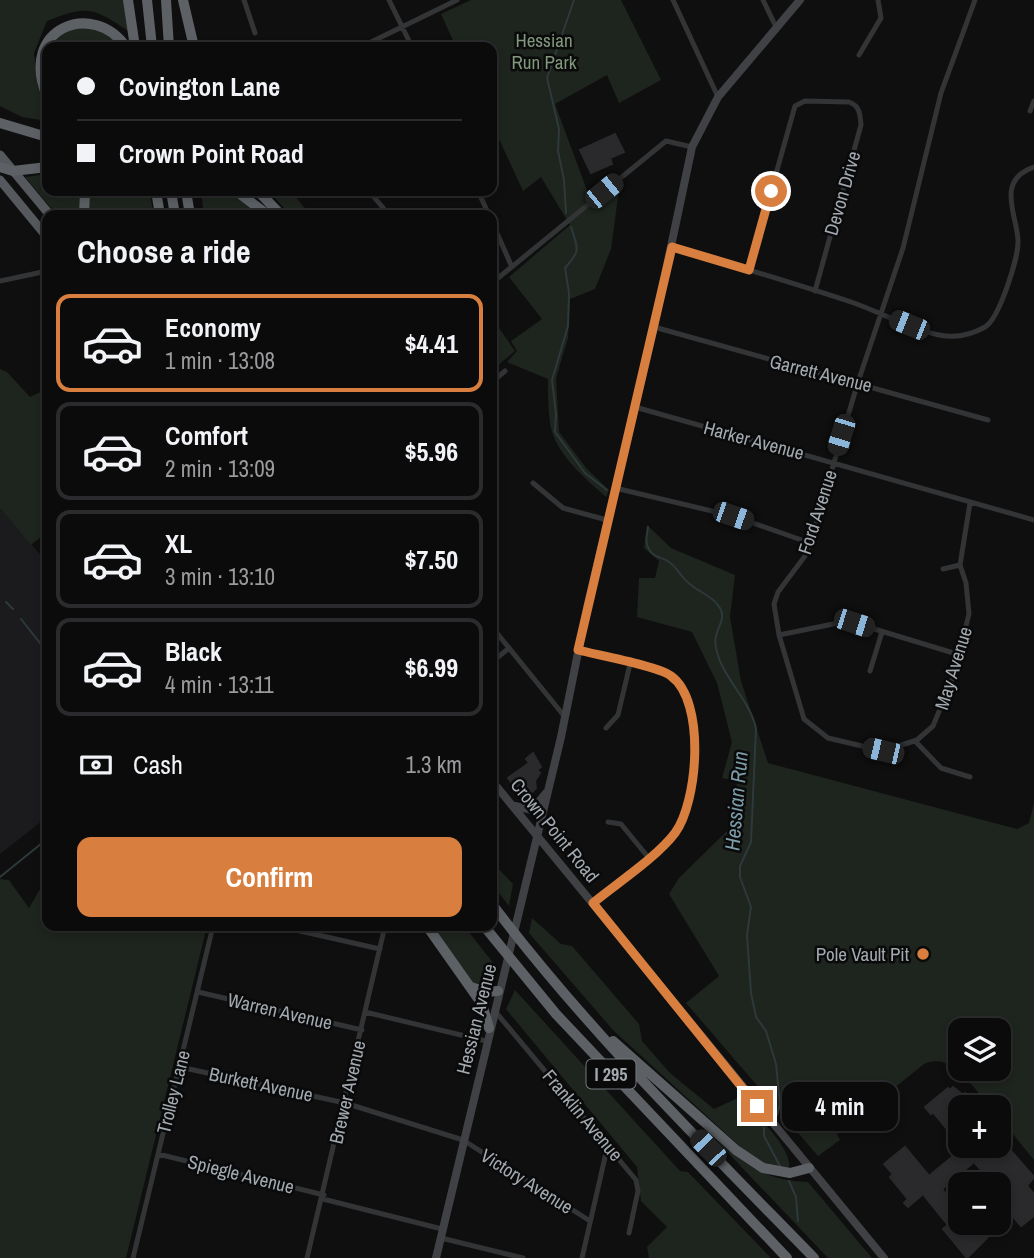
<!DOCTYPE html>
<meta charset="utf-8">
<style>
body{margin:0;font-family:"Archivo Narrow",sans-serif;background:#141415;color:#f1f3f6;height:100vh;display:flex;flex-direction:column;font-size:26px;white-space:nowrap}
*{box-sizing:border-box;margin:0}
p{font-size:23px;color:#9a9b9d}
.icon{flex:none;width:38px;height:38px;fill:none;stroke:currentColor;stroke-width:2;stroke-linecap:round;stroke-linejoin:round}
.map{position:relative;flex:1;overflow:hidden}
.side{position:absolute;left:42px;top:210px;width:455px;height:721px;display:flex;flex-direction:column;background:#0b0b0c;border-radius:14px;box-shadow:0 4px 10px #0003,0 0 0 2px #2b2b2d}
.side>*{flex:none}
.top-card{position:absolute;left:42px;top:42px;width:455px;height:154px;border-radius:14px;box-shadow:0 4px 10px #0003,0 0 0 2px #2b2b2d;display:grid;align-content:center;height:154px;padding:0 35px;background:#0b0b0c}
.fabs{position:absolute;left:948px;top:1018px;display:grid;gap:14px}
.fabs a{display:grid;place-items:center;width:63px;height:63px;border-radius:14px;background:#0b0b0c;box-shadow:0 4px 10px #0003,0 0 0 2px #2b2b2d;font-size:35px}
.end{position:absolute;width:32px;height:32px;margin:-16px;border:9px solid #d87e3e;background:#fff;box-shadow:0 0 0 4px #fff}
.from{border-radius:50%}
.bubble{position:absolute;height:49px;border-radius:14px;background:#0b0b0c;box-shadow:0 4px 10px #0003,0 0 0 2px #2b2b2d;font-size:23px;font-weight:700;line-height:49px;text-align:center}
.car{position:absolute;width:21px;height:42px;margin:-21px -10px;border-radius:9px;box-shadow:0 0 5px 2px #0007;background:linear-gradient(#222 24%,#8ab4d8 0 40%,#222 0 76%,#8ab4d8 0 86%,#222 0)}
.top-card b{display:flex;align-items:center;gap:24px;height:66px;font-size:26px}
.top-card b+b{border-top:2px solid #2b2b2d}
.top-card i{width:18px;height:18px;background:#f1f3f6}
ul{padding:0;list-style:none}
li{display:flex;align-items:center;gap:21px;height:98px;margin:0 14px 10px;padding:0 21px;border:4px solid #2b2b2d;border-radius:14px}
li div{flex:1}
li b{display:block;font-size:26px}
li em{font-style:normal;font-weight:700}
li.current{border-color:#d87e3e}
li>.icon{width:63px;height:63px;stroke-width:1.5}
h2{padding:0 35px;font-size:32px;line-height:84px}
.pay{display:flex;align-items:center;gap:18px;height:77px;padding:0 35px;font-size:26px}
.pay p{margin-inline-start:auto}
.action{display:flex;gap:14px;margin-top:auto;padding:14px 35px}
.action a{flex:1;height:80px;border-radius:14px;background:#d87e3e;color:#fff;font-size:28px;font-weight:700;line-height:80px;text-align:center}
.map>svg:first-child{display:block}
.built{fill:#1b1b1d}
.green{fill:#1e241e;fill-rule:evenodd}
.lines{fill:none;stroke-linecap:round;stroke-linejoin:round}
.stream{stroke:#2e393b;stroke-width:2}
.building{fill:#2a2a2c;stroke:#292a2c;stroke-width:2}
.minor{stroke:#323436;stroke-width:5}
.secondary{stroke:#3f4144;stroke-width:8}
.trunk{stroke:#55585c;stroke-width:9}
.motorway{stroke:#5d6165;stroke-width:10}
.route{stroke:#d87e3e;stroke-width:9}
.poi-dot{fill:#d87e3e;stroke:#0a0a0b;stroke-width:2.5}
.labels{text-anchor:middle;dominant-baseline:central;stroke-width:5;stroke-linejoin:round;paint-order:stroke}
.shield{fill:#0a0a0b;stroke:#74797e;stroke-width:2}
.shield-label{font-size:18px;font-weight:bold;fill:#a2a9af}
.park-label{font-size:19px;fill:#80987b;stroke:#0a0a0b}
.street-label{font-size:19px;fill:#a2a9af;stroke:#0a0a0b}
.poi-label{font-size:19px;fill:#a2a9af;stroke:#0a0a0b;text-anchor:end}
.water-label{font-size:21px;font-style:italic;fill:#7c9da7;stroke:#0a0a0b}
</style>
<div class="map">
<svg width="1034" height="1258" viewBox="0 0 1034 1258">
<rect width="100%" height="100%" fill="#0f0f10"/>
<path class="built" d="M0,508L43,558L47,555V817L0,854Z"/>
<path class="green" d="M0,0H127L128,31C93,7 87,5 47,21L34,53L39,88L47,102V121L22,117L0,106Z
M471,0H621L661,80L619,103L607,75L555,104L594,209L619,189L611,249L595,289L570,299L568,338L556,378L559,432L587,469L609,490L606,497C585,478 554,453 550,423C548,409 548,394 548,379L507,362L517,351L511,341L542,319L509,277L570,225L541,177L523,191L492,124V47H456L441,14Z
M82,21L104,29L122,47H51L58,35Z
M47,174V191H80V215H57L25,177Z
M90,191H149L154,215H90L86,205Z
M201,191H225L263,215H204Z
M269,191H291L310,215H290Z
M492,318L515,351L492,370Z
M0,369L7,372L30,397L47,389V532L31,545L0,508Z
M647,525L671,548L735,575L730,617L741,681L768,763L1017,829L1029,823L1034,803V1160L999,1117V1108H991C974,1089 952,1051 924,1064L837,1134L840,1140L818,1156L686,1003L719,976L669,894L679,878L732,826L737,781L722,778L732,742L717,683L692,632L637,617L639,578H655L659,561L644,548ZM961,1031H999V1069H961Z
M492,862L513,884L509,906L492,884Z
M47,877V926H207L126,1258H0V879L9,880L29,908Z
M532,918L561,944L572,946L639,1024L642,1041L670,1073L714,1109L740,1097C754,1113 793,1148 789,1168L765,1164L745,1151L613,1030L529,933Z
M433,926H464L494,964L487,988H478L471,981Z
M515,990L680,1171L688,1172L771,1258H649L647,1247L667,1227L641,1201L637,1167L506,1009Z
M713,1137C747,1165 762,1180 808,1182L872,1258H828Z"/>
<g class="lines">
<path class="stream" d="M566,213L564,180L558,151L559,129L547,78L574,0
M571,227C579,251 580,251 565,268L569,293L568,326L552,380L556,414L555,432L585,473L607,490
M648,527C648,534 644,540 648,547C652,558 661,556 669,562C678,568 682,579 691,585C699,592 710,595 717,604C731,621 712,626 716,648C722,678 749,698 756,728L751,842L740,866V877L751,907L747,935L751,993L756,1017L766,1031L776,1064L780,1104L777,1115
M6,602L13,609
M21,619L47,652
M0,877L47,839
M764,1128V1136L780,1166
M789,1181L796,1197L798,1221"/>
</g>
<path class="building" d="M615,134L624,152L610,158L612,164L591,173L580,150Z
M533,753L541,767L537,770L540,773L535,781L536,788L525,800L508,778L529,763L526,759Z
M953,1087L963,1095L965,1093L978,1108H961V1146H989L993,1152L1004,1143L1034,1177L1027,1186L1034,1194V1216L1021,1226L1006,1208L1015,1200L1007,1190L999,1196V1185H985L990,1180L974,1162L942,1189L957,1208L961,1205V1223H991L996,1229L967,1258L943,1229L948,1225L923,1194L908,1207L904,1203L908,1199L890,1177L893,1174L884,1164L905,1147L929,1176L958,1152L947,1139L952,1135L933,1112L931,1114L925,1107L948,1088L950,1090Z"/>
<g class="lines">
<path class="minor" d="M244,0L255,33
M389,0L412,47
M673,0L718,97
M763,0L776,27
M361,47L457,0
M859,55L881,18L878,0
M1030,111L1034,101
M369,191L389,215
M478,191L489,215
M492,222L512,267
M672,247C733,265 794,283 854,303C882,313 910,329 939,335C954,338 971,335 985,327C999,319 1019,257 1018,240C1017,215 995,180 1034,167
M749,270L795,106L805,101L849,102C860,106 860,114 861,125L815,291
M0,281L47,271
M492,283L666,141L692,147
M654,327L988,420
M492,382L505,371
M635,407L1034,520
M533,483L563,508L607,520
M615,488L733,516L810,543
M970,503L960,565L966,583L969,614L952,680L933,726L917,740L883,751L828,738L804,719L779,635L774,604L778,592L805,556L814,530L858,382L903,248L941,93L975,0
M943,569L960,565
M492,627L565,717
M779,635L848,621L960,655
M578,650C599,656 657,664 671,676C705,701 698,802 675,833C657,857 616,884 592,903
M492,662L509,648
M870,671L882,632
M606,728L618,715L630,664
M915,741L941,768L970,777
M608,822L621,824L648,857
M278,926L380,949
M198,992L362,1030
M494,1010L636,1180L638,1191L629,1233
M365,1012L486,1041
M180,1067L345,1103L463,1140L590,1221
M158,1154L324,1195
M323,1199L442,1229
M441,1238L523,1258
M133,1258L213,926
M307,1258L385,926
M582,1258L608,1144"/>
<path class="secondary" d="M492,781L884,1258
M515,806L532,810L546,793
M436,1258L561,737L587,608L654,327L692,147L718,97L800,0"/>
<path class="trunk" d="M0,155L50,215
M0,180L47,237"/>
<path class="motorway" d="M128,0L135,47
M147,0L152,47
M166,0L169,47
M183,0L194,47
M47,96C18,27 94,0 126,47
M0,123L47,137
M0,167L13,171L47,167
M156,191L160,215
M171,191L175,215
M186,191L190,215
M236,191L268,215
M258,191L281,215
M84,215L85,191
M492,904C588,1031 703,1144 814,1258
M427,926L482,1004L489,1028
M484,926L556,1014L787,1258
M471,987L486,992L498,991
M613,1041L736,1150L763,1168L790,1173L809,1168"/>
</g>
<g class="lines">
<path class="route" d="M757,1106L593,903C616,884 657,857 675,833C698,802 706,701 671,676C659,666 597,655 578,650L672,247L749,270L771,191"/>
</g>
<circle class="poi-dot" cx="923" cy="954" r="7"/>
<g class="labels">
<rect class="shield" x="586.5" y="1059.5" width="49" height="29" rx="5"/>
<g class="shield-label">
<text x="611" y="1074">I 295</text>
</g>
<g class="park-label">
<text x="544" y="40">Hessian<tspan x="544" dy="22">Run Park</tspan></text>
</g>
<g class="street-label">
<text transform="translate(842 193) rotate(-74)">Devon Drive</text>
<text transform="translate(821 373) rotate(14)">Garrett Avenue</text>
<text transform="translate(754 440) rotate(15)">Harker Avenue</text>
<text transform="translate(817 512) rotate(-72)">Ford Avenue</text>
<text transform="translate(953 668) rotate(-73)">May Avenue</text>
<text transform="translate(555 830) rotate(51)">Crown Point Road</text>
<text transform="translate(280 1011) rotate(13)">Warren Avenue</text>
<text transform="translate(476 1019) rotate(-76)">Hessian Avenue</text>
<text transform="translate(261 1084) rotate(12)">Burkett Avenue</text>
<text transform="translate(173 1092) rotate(-76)">Trolley Lane</text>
<text transform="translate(347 1092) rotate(-77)">Brewer Avenue</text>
<text transform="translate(583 1115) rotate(50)">Franklin Avenue</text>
<text transform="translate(241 1174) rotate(14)">Spiegle Avenue</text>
<text transform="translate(527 1181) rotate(32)">Victory Avenue</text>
</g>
<g class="poi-label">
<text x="909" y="954">Pole Vault Pit</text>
</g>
<g class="water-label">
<text transform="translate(736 801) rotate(-85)">Hessian Run</text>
</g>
</g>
</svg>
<div class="fabs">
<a><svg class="icon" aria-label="layers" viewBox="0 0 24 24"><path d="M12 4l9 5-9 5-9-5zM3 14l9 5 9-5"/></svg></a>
<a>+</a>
<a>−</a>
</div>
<i class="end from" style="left:771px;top:191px"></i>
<i class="end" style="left:757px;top:1106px"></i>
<div class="bubble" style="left:782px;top:1082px;width:116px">4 min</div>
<i class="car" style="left:604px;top:191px;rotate:51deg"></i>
<i class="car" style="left:909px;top:325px;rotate:292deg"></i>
<i class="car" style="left:841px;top:435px;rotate:197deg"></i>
<i class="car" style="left:733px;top:516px;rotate:109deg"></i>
<i class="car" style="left:854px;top:623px;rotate:108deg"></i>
<i class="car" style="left:883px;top:751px;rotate:283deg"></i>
<i class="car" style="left:708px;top:1148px;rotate:316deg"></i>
<div class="top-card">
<b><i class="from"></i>Covington Lane</b>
<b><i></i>Crown Point Road</b>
</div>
<section class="side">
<h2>Choose a ride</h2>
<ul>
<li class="current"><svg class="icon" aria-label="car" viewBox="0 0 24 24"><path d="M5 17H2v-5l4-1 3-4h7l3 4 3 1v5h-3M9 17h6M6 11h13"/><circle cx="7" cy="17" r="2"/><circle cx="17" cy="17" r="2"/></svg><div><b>Economy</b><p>1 min · 13:08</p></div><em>$4.41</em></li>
<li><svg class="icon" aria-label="car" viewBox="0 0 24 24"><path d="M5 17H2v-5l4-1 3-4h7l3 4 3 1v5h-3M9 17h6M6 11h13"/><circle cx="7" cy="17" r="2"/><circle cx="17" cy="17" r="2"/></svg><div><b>Comfort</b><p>2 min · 13:09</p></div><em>$5.96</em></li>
<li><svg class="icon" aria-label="car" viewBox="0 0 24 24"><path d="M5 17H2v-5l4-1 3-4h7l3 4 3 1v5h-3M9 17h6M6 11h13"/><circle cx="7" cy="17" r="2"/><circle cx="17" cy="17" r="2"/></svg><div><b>XL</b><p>3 min · 13:10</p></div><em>$7.50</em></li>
<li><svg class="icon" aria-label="car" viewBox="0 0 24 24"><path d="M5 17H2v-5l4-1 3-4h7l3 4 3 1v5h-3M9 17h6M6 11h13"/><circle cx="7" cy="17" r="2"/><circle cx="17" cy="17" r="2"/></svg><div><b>Black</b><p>4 min · 13:11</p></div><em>$6.99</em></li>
</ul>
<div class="pay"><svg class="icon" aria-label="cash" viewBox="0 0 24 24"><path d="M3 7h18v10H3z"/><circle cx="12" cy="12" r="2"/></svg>Cash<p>1.3 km</p></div>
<div class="action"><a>Confirm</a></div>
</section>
</div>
